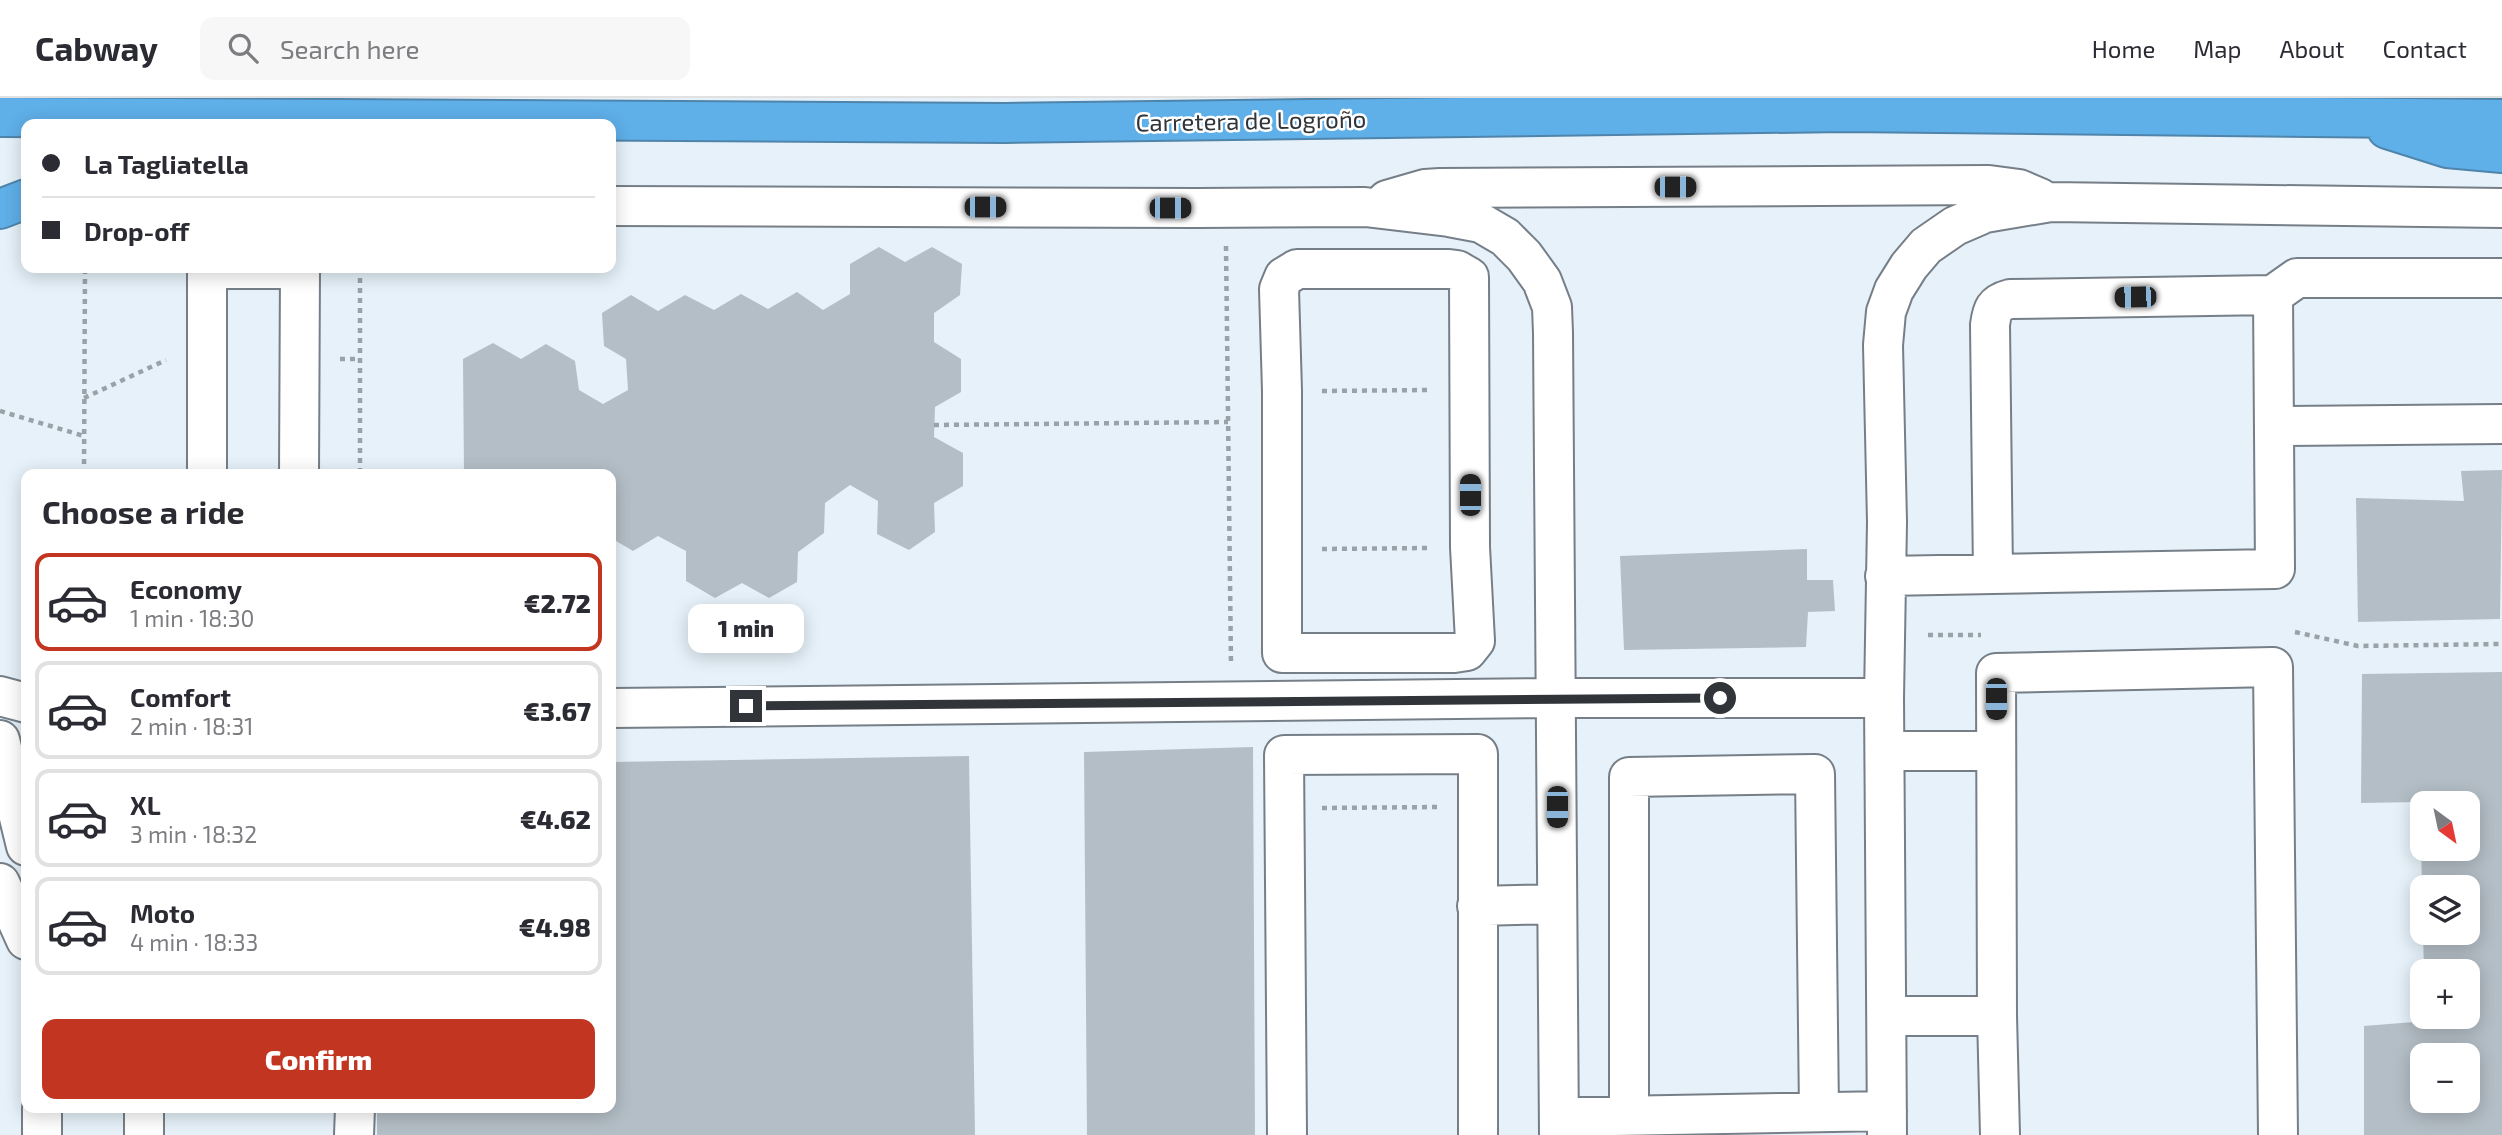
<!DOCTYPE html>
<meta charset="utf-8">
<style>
body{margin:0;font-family:"Exo 2",sans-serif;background:#f7f7f7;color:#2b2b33;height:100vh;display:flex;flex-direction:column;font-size:26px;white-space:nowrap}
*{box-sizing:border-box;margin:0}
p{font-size:23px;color:#7c7c81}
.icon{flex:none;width:38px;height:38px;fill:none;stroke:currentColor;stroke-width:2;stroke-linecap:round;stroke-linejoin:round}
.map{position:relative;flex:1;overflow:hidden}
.side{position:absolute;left:21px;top:371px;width:595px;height:644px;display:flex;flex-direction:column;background:#fff;border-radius:14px;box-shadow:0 4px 18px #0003}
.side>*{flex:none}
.guide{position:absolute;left:21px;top:21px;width:595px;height:154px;border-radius:14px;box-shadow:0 4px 18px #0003;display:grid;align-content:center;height:154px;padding:0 21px;background:#fff}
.needle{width:46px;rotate:147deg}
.tools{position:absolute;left:2410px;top:693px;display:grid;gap:14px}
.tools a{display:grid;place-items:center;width:70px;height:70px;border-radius:14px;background:#fff;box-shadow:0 4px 18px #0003;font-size:35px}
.end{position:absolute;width:32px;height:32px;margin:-16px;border:9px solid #313539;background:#fff;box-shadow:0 0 0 4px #fff}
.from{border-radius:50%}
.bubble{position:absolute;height:49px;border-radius:14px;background:#fff;box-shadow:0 4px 18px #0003;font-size:23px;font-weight:800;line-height:49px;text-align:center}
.car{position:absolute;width:21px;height:42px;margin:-21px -10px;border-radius:9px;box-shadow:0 0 5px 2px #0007;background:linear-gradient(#222 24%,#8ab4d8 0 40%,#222 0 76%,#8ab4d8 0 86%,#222 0)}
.guide b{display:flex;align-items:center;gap:24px;height:66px;font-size:26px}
.guide b+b{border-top:2px solid #e1e1e2}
.guide i{width:18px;height:18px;background:#2b2b33}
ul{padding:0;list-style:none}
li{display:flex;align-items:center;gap:21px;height:98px;margin:0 14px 10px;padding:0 7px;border:4px solid #e1e1e2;border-radius:14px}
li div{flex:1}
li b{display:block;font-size:26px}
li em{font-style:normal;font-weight:800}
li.selected{border-color:#c23621}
li>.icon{width:63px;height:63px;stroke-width:1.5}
h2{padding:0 21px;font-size:32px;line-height:84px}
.button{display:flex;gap:14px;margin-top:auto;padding:14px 21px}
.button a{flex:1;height:80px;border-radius:14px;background:#c23621;color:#fff;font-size:28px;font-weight:800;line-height:80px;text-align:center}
header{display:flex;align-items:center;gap:42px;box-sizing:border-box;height:98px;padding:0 35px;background:#fff;border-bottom:2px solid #e1e1e2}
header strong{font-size:33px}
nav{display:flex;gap:38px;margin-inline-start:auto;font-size:24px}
.search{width:490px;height:63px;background:#f7f7f7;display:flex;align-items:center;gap:18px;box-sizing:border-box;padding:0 24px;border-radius:14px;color:#7c7c81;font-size:26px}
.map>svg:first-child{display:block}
.building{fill:#b4bec6;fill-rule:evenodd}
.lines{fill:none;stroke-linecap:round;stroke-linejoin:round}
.minor-casing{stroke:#767f87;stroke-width:42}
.highway-casing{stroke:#4f84ab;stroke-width:42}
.path{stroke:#99a2a8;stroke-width:4.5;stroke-dasharray:5 5;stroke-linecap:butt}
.minor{stroke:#fff;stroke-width:38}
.highway{stroke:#5fafe9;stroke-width:38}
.route{stroke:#313539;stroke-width:9}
.labels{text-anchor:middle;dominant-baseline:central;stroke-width:5;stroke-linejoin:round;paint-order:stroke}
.street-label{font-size:24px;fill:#313539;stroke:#fff}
</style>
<header>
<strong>Cabway</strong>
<div class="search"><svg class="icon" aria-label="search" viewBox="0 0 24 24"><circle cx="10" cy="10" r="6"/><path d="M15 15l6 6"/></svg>Search here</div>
<nav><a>Home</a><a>Map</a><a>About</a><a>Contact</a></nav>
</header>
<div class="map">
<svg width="2502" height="1037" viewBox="0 0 2502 1037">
<rect width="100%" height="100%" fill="#e6f1f9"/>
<path class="building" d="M879,149L905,164L932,149L962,166L960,197L934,215V244L961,261V294L935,309L934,339L963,355V388L934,405L935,434L909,452L877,436L878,403L850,387L825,405L824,435L798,454L797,484L769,500L742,485L715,500L686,483V453L658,438L633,453L611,440V376H464L463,261L493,245L521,261L546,246L575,263L579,292L603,306L628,292L626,261L604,248L602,215L631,197L658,213L685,197L714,212L741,196L768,211L797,194L823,212L850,196V166Z
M2502,372L2500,521L2358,524L2356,400L2464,403L2461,373Z
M1807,451V482H1833L1835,513L1808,514L1806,549L1624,552L1620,458Z
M2502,574V1037H2364V928L2426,923V919H2468V873H2424L2423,835H2468V789H2422L2421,751H2468V705H2422V724H2420L2419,704L2361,705L2362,576ZM2422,957H2468V1003H2422Z
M1253,649L1255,1037H1087L1084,654Z
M969,658L975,1037H377V1010H611V664Z"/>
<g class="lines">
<g class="minor-casing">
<path id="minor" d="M1387,102L1425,91L1440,90L1989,87L2019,91L2040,100
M611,108L1197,110L1365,109L1449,119L1481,125L1505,139L1524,158L1542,183L1552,209L1553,235L1559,1037
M1297,171H1449L1457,172L1469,179L1470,449L1475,543L1467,553L1454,555H1282V293L1279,191L1284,179Z
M2273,197L2297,180H2502
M2274,328L2502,326
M207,376V171H300L299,376
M1885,478L2275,471L2273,197L2010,201C1994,205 1992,212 1990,227L1993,476
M0,598L26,605
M611,610L1556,600H1884
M0,642L26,748
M1885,653H1996
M0,785L26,842
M1477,808L1557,806
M1887,918H1997
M144,1010V1037
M1629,1017V679L1815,676L1819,1014
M1559,1019L1887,1013
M42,1037V1010
M354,1037L355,1010
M1287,1037L1284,657L1478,656V1037
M1887,1037L1884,600L1887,424L1883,247L1886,214L1894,192L1909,168L1926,148L1955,128L1985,115L2051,104L2502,110
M2000,1037L1997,918L1996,575L2273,569L2278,1037"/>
</g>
<g class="highway-casing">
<path id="highway" d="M0,19L1005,25L1845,14L2502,21
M2387,31L2447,50L2502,55
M0,111L26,101"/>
</g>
<path class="path" d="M1226,148L1231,566
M360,170V376
M340,261H360
M1322,293L1429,292
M84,300L166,262
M0,313L84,338
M934,327L1228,324
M84,376L85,170
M1322,451L1429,450
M2295,534L2358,548L2502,546
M1928,537H1981
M1322,710L1439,709"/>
<use href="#minor" class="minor"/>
<use href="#highway" class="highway"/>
</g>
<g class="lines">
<path class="route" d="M746,608L1720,600"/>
</g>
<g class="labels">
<g class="street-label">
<text transform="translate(1251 22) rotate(-1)">Carretera de Logroño</text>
</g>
</g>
</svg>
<div class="tools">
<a><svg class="needle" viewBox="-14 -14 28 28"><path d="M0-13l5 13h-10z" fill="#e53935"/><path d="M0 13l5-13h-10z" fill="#7c7c81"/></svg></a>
<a><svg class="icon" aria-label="layers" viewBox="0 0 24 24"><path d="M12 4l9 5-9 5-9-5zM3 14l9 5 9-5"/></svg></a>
<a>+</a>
<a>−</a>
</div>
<i class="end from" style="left:1720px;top:600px"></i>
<i class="end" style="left:746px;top:608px"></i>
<div class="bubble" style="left:688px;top:506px;width:116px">1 min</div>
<i class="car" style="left:1675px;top:89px;rotate:90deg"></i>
<i class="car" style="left:985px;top:109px;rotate:90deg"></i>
<i class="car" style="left:1170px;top:110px;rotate:90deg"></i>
<i class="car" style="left:2135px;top:199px;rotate:269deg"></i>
<i class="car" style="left:1470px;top:397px;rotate:0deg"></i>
<i class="car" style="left:1996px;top:601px;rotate:180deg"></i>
<i class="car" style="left:1557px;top:709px;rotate:180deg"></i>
<div class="guide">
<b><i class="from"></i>La Tagliatella</b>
<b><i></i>Drop-off</b>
</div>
<section class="side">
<h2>Choose a ride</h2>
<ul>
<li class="selected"><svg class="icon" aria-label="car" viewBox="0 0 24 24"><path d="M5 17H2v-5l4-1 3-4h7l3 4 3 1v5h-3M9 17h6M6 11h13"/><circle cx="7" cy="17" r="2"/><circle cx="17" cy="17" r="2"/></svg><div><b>Economy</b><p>1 min · 18:30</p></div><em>€2.72</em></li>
<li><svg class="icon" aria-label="car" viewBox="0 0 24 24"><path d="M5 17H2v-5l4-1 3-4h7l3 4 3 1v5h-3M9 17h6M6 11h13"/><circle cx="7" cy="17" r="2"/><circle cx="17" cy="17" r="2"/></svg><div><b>Comfort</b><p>2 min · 18:31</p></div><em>€3.67</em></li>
<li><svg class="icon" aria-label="car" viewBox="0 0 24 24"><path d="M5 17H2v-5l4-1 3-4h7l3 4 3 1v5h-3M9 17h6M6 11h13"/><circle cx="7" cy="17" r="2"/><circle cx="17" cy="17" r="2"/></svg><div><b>XL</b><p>3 min · 18:32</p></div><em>€4.62</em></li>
<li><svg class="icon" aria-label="car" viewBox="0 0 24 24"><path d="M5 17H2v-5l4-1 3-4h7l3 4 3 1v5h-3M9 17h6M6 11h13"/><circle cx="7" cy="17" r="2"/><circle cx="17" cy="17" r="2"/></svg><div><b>Moto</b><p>4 min · 18:33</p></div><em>€4.98</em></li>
</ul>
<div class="button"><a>Confirm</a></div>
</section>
</div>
